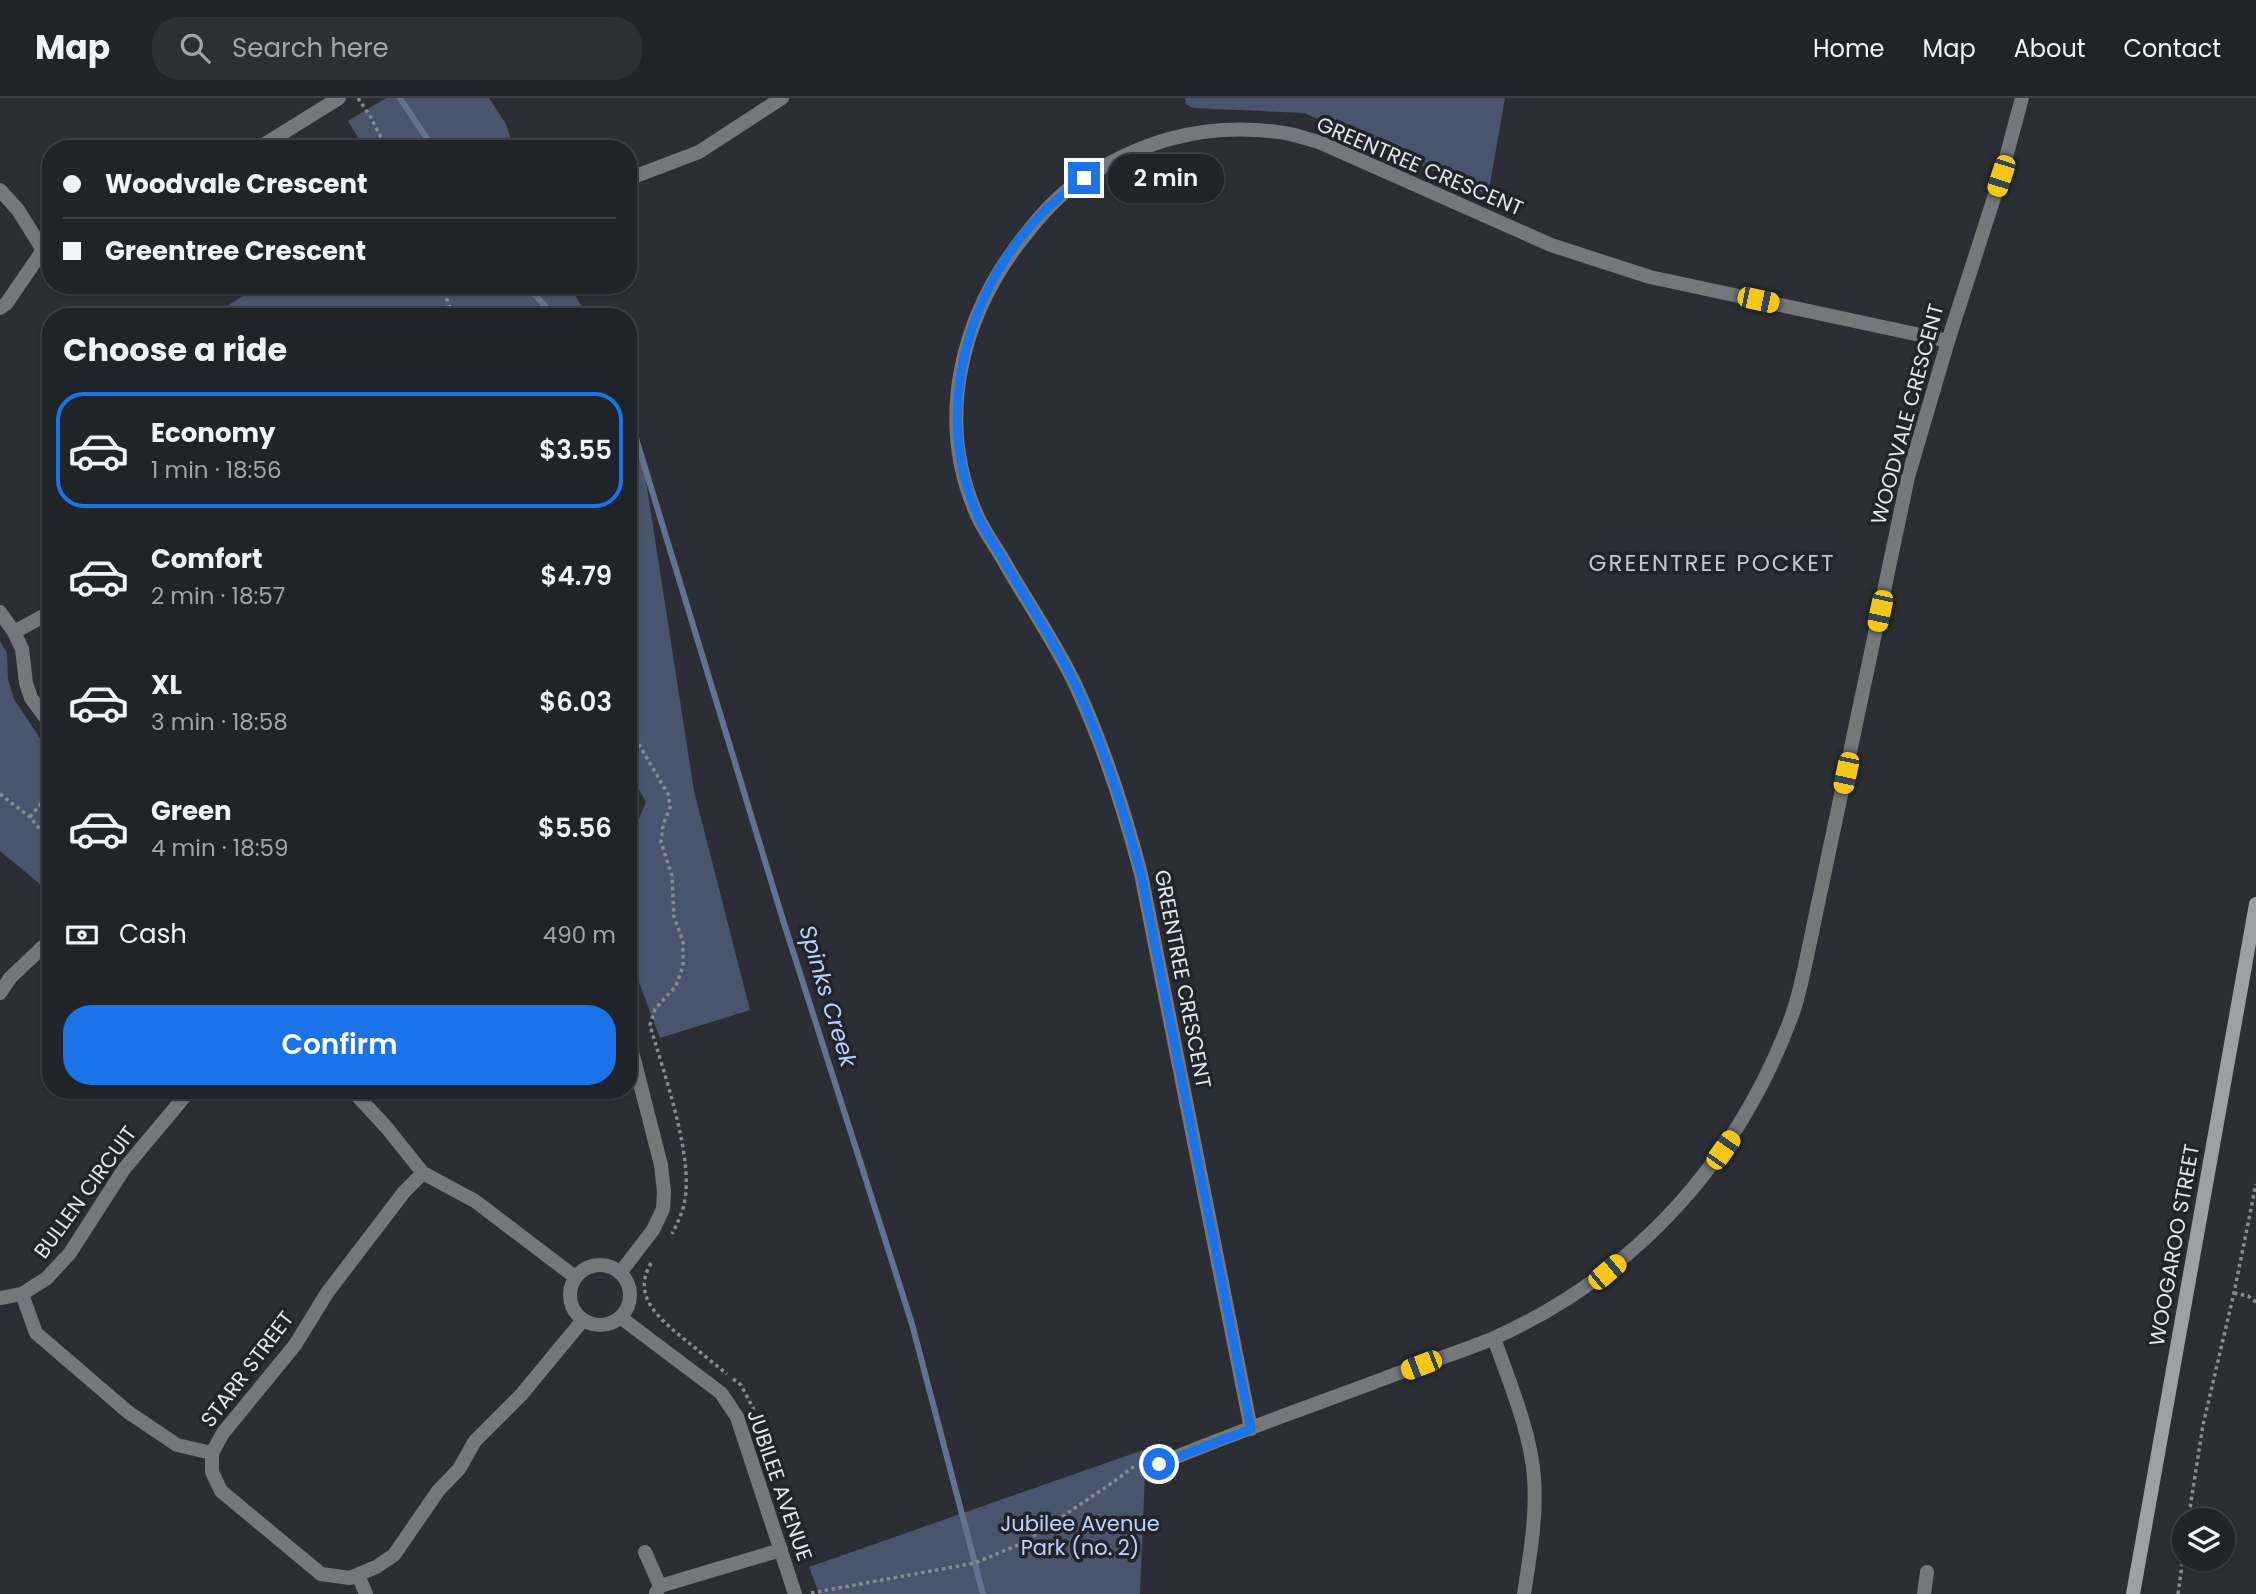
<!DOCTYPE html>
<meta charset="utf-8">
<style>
body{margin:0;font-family:Poppins,sans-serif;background:#2d2f34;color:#f1f3f6;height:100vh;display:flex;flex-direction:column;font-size:26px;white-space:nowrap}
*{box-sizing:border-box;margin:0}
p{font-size:23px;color:#a2a4a8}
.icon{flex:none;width:38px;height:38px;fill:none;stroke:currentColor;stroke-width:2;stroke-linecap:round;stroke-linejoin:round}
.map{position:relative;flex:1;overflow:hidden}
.drawer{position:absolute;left:42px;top:210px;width:595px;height:791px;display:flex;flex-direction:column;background:#202328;border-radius:28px;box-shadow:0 2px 5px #0004,0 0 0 2px #3d4045}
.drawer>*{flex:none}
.banner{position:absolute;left:42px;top:42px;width:595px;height:154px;border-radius:28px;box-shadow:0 2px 5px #0004,0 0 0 2px #3d4045;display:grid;align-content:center;height:154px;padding:0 21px;background:#202328}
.buttons{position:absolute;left:2172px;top:1410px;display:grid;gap:14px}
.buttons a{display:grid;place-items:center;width:63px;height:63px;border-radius:50%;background:#202328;box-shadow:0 2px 5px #0004,0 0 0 2px #3d4045;font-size:35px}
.end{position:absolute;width:32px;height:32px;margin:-16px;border:9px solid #1a73e8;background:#fff;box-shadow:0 0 0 4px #fff}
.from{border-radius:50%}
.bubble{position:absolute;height:49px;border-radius:24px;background:#202328;box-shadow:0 2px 5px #0004,0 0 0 2px #3d4045;font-size:23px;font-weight:600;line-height:49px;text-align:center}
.car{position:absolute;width:21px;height:42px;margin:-21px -10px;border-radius:9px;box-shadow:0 0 5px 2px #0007;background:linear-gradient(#f5c518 24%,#345 0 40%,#f5c518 0 76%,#345 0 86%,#f5c518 0)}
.banner b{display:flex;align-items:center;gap:24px;height:66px;font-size:26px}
.banner b+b{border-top:2px solid #3d4045}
.banner i{width:18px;height:18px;background:#f1f3f6}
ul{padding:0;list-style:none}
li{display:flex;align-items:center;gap:21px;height:116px;margin:0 14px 10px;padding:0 7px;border:4px solid transparent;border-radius:28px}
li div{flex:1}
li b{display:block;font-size:26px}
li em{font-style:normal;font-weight:600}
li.active{border-color:#1a73e8}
li>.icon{width:63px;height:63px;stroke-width:1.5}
h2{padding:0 21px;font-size:32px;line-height:84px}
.pay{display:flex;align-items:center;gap:18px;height:77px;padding:0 21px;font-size:26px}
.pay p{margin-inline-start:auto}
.primary-button{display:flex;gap:14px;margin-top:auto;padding:14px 21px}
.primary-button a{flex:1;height:80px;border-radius:28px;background:#1a73e8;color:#fff;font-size:28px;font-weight:600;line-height:80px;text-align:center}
header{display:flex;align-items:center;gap:42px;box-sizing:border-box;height:98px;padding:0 35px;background:#202328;border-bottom:2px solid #3d4045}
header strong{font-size:33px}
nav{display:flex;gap:38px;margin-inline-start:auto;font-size:24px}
.search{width:490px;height:63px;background:#2d2f34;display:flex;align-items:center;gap:18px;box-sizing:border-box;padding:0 24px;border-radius:28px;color:#a2a4a8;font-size:26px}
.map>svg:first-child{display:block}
.green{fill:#48556c}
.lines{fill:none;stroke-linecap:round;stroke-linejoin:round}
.stream{stroke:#63738f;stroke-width:6}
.path{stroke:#868a8f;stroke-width:3.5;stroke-dasharray:3.5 3.5;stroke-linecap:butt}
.minor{stroke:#75777a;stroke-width:14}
.tertiary{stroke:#75777a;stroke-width:14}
.secondary{stroke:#9c9fa5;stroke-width:14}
.route{stroke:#1a73e8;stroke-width:9}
.labels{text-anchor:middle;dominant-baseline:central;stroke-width:7;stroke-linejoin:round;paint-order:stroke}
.street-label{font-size:21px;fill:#e4e7eb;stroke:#21252b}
.park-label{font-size:21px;fill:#bcd3fc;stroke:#21252b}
.neighbourhood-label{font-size:23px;letter-spacing:2px;fill:#c2c7d0;stroke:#21252b}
.water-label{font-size:23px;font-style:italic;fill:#bad2fa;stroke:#21252b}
</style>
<header>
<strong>Map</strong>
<div class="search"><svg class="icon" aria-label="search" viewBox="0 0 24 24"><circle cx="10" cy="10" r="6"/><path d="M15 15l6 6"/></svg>Search here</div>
<nav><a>Home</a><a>Map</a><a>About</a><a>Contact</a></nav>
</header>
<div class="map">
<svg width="2256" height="1496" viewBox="0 0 2256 1496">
<rect width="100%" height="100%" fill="#2b2f35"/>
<path class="green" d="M386,0H489L506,26L514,51H365L348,23Z
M1185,0H1505L1488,97L1304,15L1193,10L1186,6Z
M261,187H569L588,219H226L222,211Z
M628,267L694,693L750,912L660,940L628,855V746L646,704L628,673Z
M0,543L7,555L8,581L14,601L51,657V795L0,753Z
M1146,1351L1140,1496H819L809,1469Z"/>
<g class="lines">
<path class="stream" d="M400,0L434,51
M526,187L555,219
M628,314L783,822L912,1226L983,1496"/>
<path class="path" d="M358,0L370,18L387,51
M442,187L453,219
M628,628L668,696L670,709L663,727L661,744L672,778L674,819L683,843V868L676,888L655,911L650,927C663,973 695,1061 684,1106C682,1116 677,1126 672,1136
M0,696L30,719L51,745
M30,719L43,703L51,699
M651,1165C631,1199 660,1221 684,1241C699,1253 713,1265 727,1276
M2234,1195L2248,1198L2256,1204
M733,1281L741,1287L754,1312
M2188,1423L2203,1327L2234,1195L2256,1086
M811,1495L975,1465L1023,1445L1109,1387L1136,1367
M2178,1496L2184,1453"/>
<path class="minor" d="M628,81L699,54L782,0
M0,92L18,112L43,152
M14,534L51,514
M0,895L10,880L51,841
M423,1075L404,1094L327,1195L295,1247L223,1335L212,1355V1374L221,1393L321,1476L350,1480L376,1469L394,1457L438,1393L459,1371L475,1343L521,1297L583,1222
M620,1175L653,1132L663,1111L664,1094L661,1067L628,938
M22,1196L36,1235L128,1314L177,1347L212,1355
M0,1200L22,1196L47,1180L70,1155L124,1071L190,992
M1494,1240C1509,1284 1530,1331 1534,1379C1537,1418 1530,1457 1524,1496
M1251,1331L1141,776C1124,711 1104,648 1075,586C1054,542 1025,501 1001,458C993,445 983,431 977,417C934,320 962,215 1026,136C1040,118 1056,100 1074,87C1137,44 1201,24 1278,34C1292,35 1306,41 1319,44L1551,147L1650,179L1948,243
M1152,1369C1236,1333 1324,1304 1409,1271C1437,1261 1466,1252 1494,1240C1635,1177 1737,1064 1791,920C1798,902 1802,882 1806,863L1908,379L1948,243L2001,78L2022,0
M645,1454L660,1488L656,1495
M358,1477L366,1496
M660,1488L781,1452
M1924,1496L1927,1474"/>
<path class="tertiary" d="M257,51L339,0
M0,210L6,206L43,152L51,151
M0,514L14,534L22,551L26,585L31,600L51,627
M352,992L387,1030L423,1075L475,1103L575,1179
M570 1197a30 30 0 1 1 60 0a30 30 0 1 1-60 0Z
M620,1219L721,1295L737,1319L795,1496"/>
<path class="secondary" d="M2133,1496L2256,806"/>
</g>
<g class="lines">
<path class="route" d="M1084,80C979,152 926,297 977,416C983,431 993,444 1001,458C1025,500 1054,542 1075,586C1104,647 1123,711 1141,776L1251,1331L1159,1366"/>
</g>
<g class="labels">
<g class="street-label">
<text transform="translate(1420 68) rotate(23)">GREENTREE CRESCENT</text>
<text transform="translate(1907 316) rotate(-75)">WOODVALE CRESCENT</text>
<text transform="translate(1183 881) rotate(79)">GREENTREE CRESCENT</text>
<text transform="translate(85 1094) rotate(-54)">BULLEN CIRCUIT</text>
<text transform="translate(2174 1147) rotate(-80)">WOOGAROO STREET</text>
<text transform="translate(247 1271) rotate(-53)">STARR STREET</text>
<text transform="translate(780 1387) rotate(71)">JUBILEE AVENUE</text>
</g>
<g class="park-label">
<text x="1080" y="1425">Jubilee Avenue<tspan x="1080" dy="24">Park (no. 2)</tspan></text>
</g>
<g class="neighbourhood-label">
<text x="1712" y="465">GREENTREE POCKET</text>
</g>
<g class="water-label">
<text transform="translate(828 898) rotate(73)">Spinks Creek</text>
</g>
</g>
</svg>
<div class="buttons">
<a><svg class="icon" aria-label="layers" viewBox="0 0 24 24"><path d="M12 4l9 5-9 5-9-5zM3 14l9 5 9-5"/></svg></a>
</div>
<i class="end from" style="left:1159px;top:1366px"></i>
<i class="end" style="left:1084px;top:80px"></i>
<div class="bubble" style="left:1108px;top:56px;width:116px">2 min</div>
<i class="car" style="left:2001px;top:78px;rotate:198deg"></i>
<i class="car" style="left:1758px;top:202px;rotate:102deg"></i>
<i class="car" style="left:1880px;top:513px;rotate:192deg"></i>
<i class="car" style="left:1846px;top:675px;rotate:192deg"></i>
<i class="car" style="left:1723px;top:1052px;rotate:35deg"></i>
<i class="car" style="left:1607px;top:1174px;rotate:50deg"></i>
<i class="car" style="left:1421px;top:1267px;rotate:249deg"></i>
<div class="banner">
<b><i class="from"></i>Woodvale Crescent</b>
<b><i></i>Greentree Crescent</b>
</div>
<section class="drawer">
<h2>Choose a ride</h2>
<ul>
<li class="active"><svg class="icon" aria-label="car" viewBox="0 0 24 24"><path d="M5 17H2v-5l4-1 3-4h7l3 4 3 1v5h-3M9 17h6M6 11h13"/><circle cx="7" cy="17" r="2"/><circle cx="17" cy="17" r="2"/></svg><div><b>Economy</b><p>1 min · 18:56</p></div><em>$3.55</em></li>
<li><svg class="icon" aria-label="car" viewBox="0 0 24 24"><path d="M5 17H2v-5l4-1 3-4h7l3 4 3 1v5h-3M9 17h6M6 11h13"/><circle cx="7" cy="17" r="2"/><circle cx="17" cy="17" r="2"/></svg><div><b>Comfort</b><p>2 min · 18:57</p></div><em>$4.79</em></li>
<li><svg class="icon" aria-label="car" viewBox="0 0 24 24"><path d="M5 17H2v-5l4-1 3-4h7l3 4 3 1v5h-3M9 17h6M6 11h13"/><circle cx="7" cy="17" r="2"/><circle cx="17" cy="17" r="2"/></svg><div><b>XL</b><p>3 min · 18:58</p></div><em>$6.03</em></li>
<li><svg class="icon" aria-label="car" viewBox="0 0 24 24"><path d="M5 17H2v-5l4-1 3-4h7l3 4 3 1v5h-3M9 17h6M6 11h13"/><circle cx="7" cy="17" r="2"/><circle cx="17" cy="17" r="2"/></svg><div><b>Green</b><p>4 min · 18:59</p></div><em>$5.56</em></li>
</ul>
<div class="pay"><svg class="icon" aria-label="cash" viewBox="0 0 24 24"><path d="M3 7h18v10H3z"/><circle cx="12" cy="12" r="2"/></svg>Cash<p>490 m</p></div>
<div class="primary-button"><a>Confirm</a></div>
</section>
</div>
